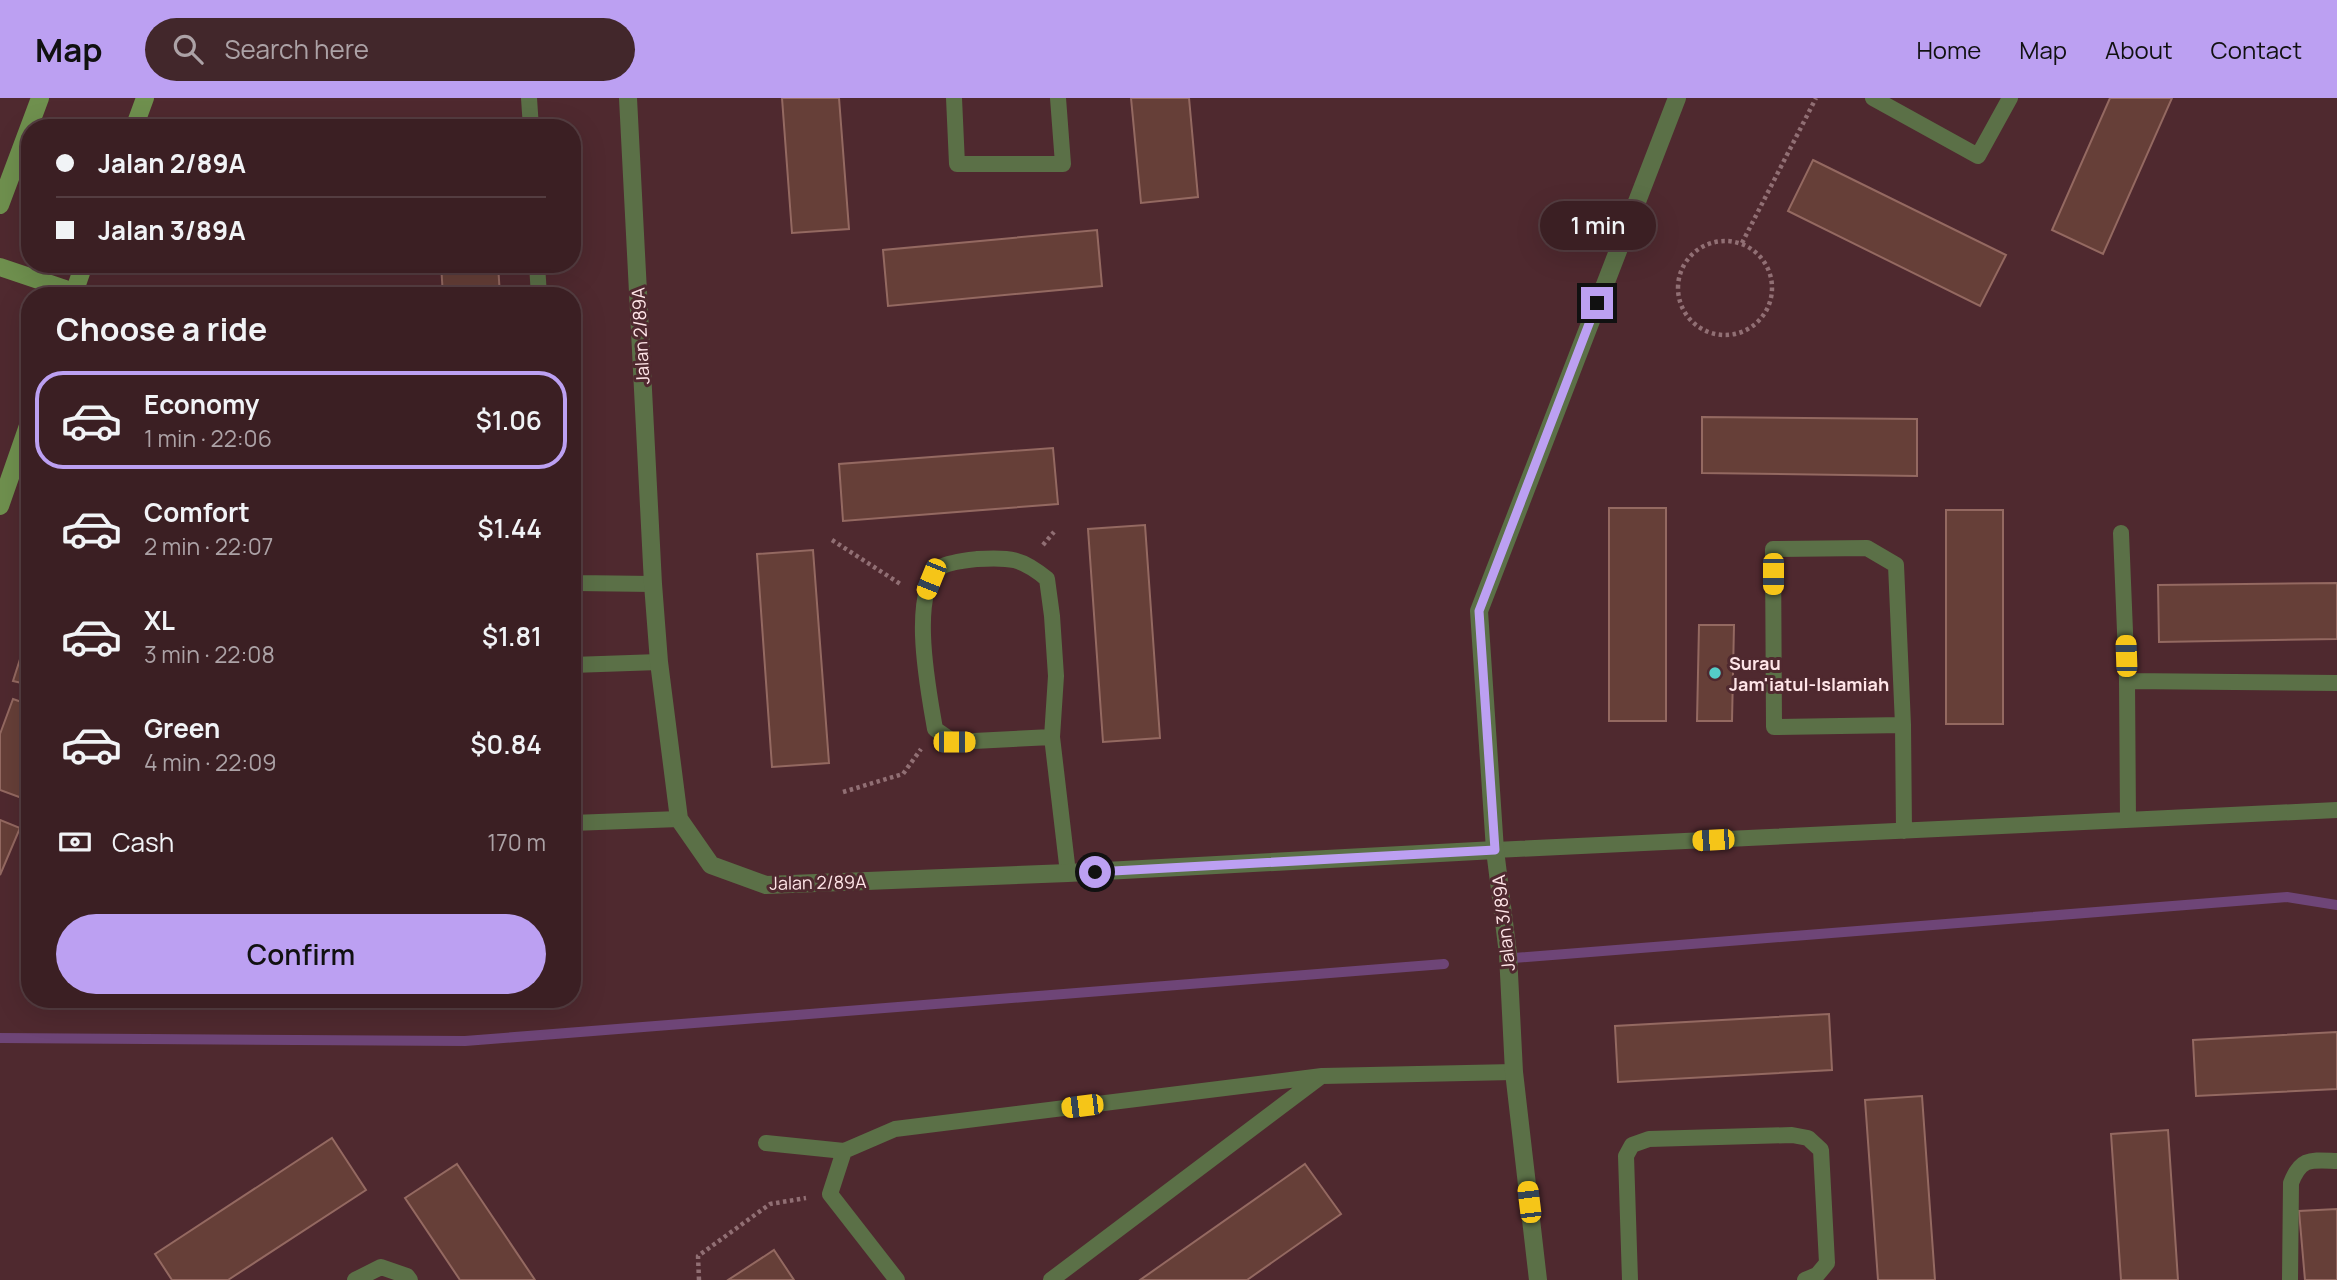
<!DOCTYPE html>
<meta charset="utf-8">
<style>
body{margin:0;font-family:Manrope,sans-serif;background:#42272b;color:#f1f3f6;height:100vh;display:flex;flex-direction:column;font-size:26px;white-space:nowrap}
*{box-sizing:border-box;margin:0}
p{font-size:23px;color:#aca2a6}
.icon{flex:none;width:38px;height:38px;fill:none;stroke:currentColor;stroke-width:2;stroke-linecap:round;stroke-linejoin:round}
.map{position:relative;flex:1;overflow:hidden}
.panel{position:absolute;left:21px;top:189px;width:560px;height:721px;display:flex;flex-direction:column;background:#3b1f23;border-radius:28px;box-shadow:0 7px 28px #0002,0 0 0 2px #543d41}
.panel>*{flex:none}
.banner{position:absolute;left:21px;top:21px;width:560px;height:154px;border-radius:28px;box-shadow:0 7px 28px #0002,0 0 0 2px #543d41;display:grid;align-content:center;height:154px;padding:0 35px;background:#3b1f23}
.end{position:absolute;width:32px;height:32px;margin:-16px;border:9px solid #bca0f2;background:#111;box-shadow:0 0 0 4px #111}
.from{border-radius:50%}
.bubble{position:absolute;height:49px;border-radius:24px;background:#3b1f23;box-shadow:0 7px 28px #0002,0 0 0 2px #543d41;font-size:23px;font-weight:600;line-height:49px;text-align:center}
.car{position:absolute;width:21px;height:42px;margin:-21px -10px;border-radius:9px;box-shadow:0 0 5px 2px #0007;background:linear-gradient(#f5c518 24%,#345 0 40%,#f5c518 0 76%,#345 0 86%,#f5c518 0)}
.banner b{display:flex;align-items:center;gap:24px;height:66px;font-size:26px}
.banner b+b{border-top:2px solid #543d41}
.banner i{width:18px;height:18px;background:#f1f3f6}
ul{padding:0;list-style:none}
li{display:flex;align-items:center;gap:21px;height:98px;margin:0 14px 10px;padding:0 21px;border:4px solid transparent;border-radius:28px}
li div{flex:1}
li b{display:block;font-size:26px}
li em{font-style:normal;font-weight:600}
li.on{border-color:#bca0f2}
li>.icon{width:63px;height:63px;stroke-width:1.5}
h2{padding:0 35px;font-size:32px;line-height:84px}
.pay{display:flex;align-items:center;gap:18px;height:77px;padding:0 35px;font-size:26px}
.pay p{margin-inline-start:auto}
.cta{display:flex;gap:14px;margin-top:auto;padding:14px 35px}
.cta a{flex:1;height:80px;border-radius:42px;background:#bca0f2;color:#111;font-size:28px;font-weight:600;line-height:80px;text-align:center}
header{display:flex;align-items:center;gap:42px;box-sizing:border-box;height:98px;padding:0 35px;background:#bca0f2;color:#111}
header strong{font-size:33px}
nav{display:flex;gap:38px;margin-inline-start:auto;font-size:24px}
.search{width:490px;height:63px;background:#42272b;display:flex;align-items:center;gap:18px;box-sizing:border-box;padding:0 24px;border-radius:38px;color:#aca2a6;font-size:26px}
.map>svg:first-child{display:block}
.lines{fill:none;stroke-linecap:round;stroke-linejoin:round}
.stream{stroke:#6e4577;stroke-width:10}
.building{fill:#663f38;stroke:#946961;stroke-width:2}
.path{stroke:#916f74;stroke-width:4.5;stroke-dasharray:3.5 3.5;stroke-linecap:butt}
.lane{stroke:#5b7047;stroke-width:16}
.street{stroke:#5b7047;stroke-width:18}
.secondary{stroke:#6f904e;stroke-width:18}
.route{stroke:#bca0f2;stroke-width:9}
.poi-dot{fill:#54cdc8;stroke:#4f292f;stroke-width:2.5}
.labels{text-anchor:middle;dominant-baseline:central;stroke-width:6;stroke-linejoin:round;paint-order:stroke}
.street-label{font-size:18px;fill:#ffe5e8;stroke:#4f292f}
.poi-label{font-size:18px;font-weight:bold;fill:#ffe5e8;stroke:#4f292f;text-anchor:start}
</style>
<header>
<strong>Map</strong>
<div class="search"><svg class="icon" aria-label="search" viewBox="0 0 24 24"><circle cx="10" cy="10" r="6"/><path d="M15 15l6 6"/></svg>Search here</div>
<nav><a>Home</a><a>Map</a><a>About</a><a>Contact</a></nav>
</header>
<div class="map">
<svg width="2337" height="1182" viewBox="0 0 2337 1182">
<rect width="100%" height="100%" fill="#4f292f"/>
<g class="lines">
<path class="stream" d="M1514,860L2287,799L2337,807
M0,940L465,943L1444,866"/>
</g>
<path class="building" d="M782,0H839L849,131L792,135Z
M1131,0H1189L1198,99L1141,105Z
M2110,0H2172L2103,156L2052,132Z
M1813,62L2006,157L1980,208L1788,113Z
M1097,132L1102,188L888,208L883,152Z
M441,166H498L500,198H443Z
M1702,319L1917,321V378L1702,375Z
M1053,350L1058,406L843,423L839,366Z
M1609,410H1666V623H1609Z
M1946,412H2003V626H1946Z
M1145,427L1160,640L1103,644L1088,431Z
M813,452L829,665L772,669L757,456Z
M2337,485V541L2159,544L2158,487Z
M1699,527H1734L1732,623H1697Z
M30,530V587L13,583Z
M13,601L30,607V703L0,692V636Z
M0,722L20,730L0,777Z
M1829,916L1832,972L1618,984L1615,928Z
M2337,934V991L2196,998L2193,942Z
M1922,998L1935,1182H1878L1865,1002Z
M2168,1032L2178,1182H2121L2111,1036Z
M332,1040L366,1092L228,1182H172L155,1156Z
M457,1066L535,1182H460L405,1100Z
M1305,1066L1341,1116L1247,1182H1140Z
M2337,1111V1182H2305L2299,1113Z
M774,1152L794,1182H728Z"/>
<g class="lines">
<path class="path" d="M1678 190a47 47 0 1 1 94 0a47 47 0 1 1-94 0Z
M1742,145L1816,0
M832,442L902,487
M1043,447L1054,434
M843,694L903,676L921,651
M699,1182L698,1158L770,1106L806,1100"/>
<path class="lane" d="M529,0L531,30
M954,0L957,66H1063L1058,0
M1873,0L1978,58L2010,0
M537,166L539,198
M2121,435L2127,583L2128,722
M572,482L576,485L653,486
M572,567L659,564
M2127,583L2337,585
M1903,627L1774,629L1773,451L1867,450L1896,467L1903,627L1904,733
M1052,639L954,644L935,631C929,595 908,493 941,469C949,464 968,462 977,461C1010,459 1022,460 1047,481L1052,518L1056,578L1052,639L1068,775
M572,725L679,721
M1495,752L2337,712
M766,1045L844,1053L895,1031L1322,978L1514,974
M844,1053L830,1096L897,1182
M355,1182L381,1169L407,1178L410,1182
M1051,1182L1320,979
M1630,1182L1626,1058L1632,1047L1649,1041L1792,1037L1808,1040L1821,1052L1827,1165L1817,1177L1805,1182
M2290,1182L2291,1085C2301,1059 2311,1062 2337,1063"/>
<path class="street" d="M628,0L653,486L659,564L679,721L711,767L766,787L1068,775L1495,752
M1538,1182L1514,974L1508,856L1495,752L1479,513L1677,0"/>
<path class="secondary" d="M134,30L145,0
M0,107L40,0
M0,169L74,194
M73,198L84,166
M0,408L30,322"/>
</g>
<g class="lines">
<path class="route" d="M1095,774L1495,752L1479,513L1597,205"/>
</g>
<circle class="poi-dot" cx="1715" cy="575" r="7"/>
<g class="labels">
<g class="street-label">
<text transform="translate(640 238) rotate(-93)">Jalan 2/89A</text>
<text transform="translate(818 784) rotate(-1)">Jalan 2/89A</text>
<text transform="translate(1503 825) rotate(-96)">Jalan 3/89A</text>
</g>
<g class="poi-label">
<text x="1729" y="565">Surau<tspan x="1729" dy="21">Jam'iatul-Islamiah</tspan></text>
</g>
</g>
</svg>
<i class="end from" style="left:1095px;top:774px"></i>
<i class="end" style="left:1597px;top:205px"></i>
<div class="bubble" style="left:1540px;top:103px;width:116px">1 min</div>
<i class="car" style="left:1773px;top:476px;rotate:180deg"></i>
<i class="car" style="left:931px;top:481px;rotate:202deg"></i>
<i class="car" style="left:2126px;top:558px;rotate:358deg"></i>
<i class="car" style="left:954px;top:644px;rotate:90deg"></i>
<i class="car" style="left:1713px;top:742px;rotate:267deg"></i>
<i class="car" style="left:1082px;top:1008px;rotate:263deg"></i>
<i class="car" style="left:1529px;top:1104px;rotate:353deg"></i>
<div class="banner">
<b><i class="from"></i>Jalan 2/89A</b>
<b><i></i>Jalan 3/89A</b>
</div>
<section class="panel">
<h2>Choose a ride</h2>
<ul>
<li class="on"><svg class="icon" aria-label="car" viewBox="0 0 24 24"><path d="M5 17H2v-5l4-1 3-4h7l3 4 3 1v5h-3M9 17h6M6 11h13"/><circle cx="7" cy="17" r="2"/><circle cx="17" cy="17" r="2"/></svg><div><b>Economy</b><p>1 min · 22:06</p></div><em>$1.06</em></li>
<li><svg class="icon" aria-label="car" viewBox="0 0 24 24"><path d="M5 17H2v-5l4-1 3-4h7l3 4 3 1v5h-3M9 17h6M6 11h13"/><circle cx="7" cy="17" r="2"/><circle cx="17" cy="17" r="2"/></svg><div><b>Comfort</b><p>2 min · 22:07</p></div><em>$1.44</em></li>
<li><svg class="icon" aria-label="car" viewBox="0 0 24 24"><path d="M5 17H2v-5l4-1 3-4h7l3 4 3 1v5h-3M9 17h6M6 11h13"/><circle cx="7" cy="17" r="2"/><circle cx="17" cy="17" r="2"/></svg><div><b>XL</b><p>3 min · 22:08</p></div><em>$1.81</em></li>
<li><svg class="icon" aria-label="car" viewBox="0 0 24 24"><path d="M5 17H2v-5l4-1 3-4h7l3 4 3 1v5h-3M9 17h6M6 11h13"/><circle cx="7" cy="17" r="2"/><circle cx="17" cy="17" r="2"/></svg><div><b>Green</b><p>4 min · 22:09</p></div><em>$0.84</em></li>
</ul>
<div class="pay"><svg class="icon" aria-label="cash" viewBox="0 0 24 24"><path d="M3 7h18v10H3z"/><circle cx="12" cy="12" r="2"/></svg>Cash<p>170 m</p></div>
<div class="cta"><a>Confirm</a></div>
</section>
</div>
